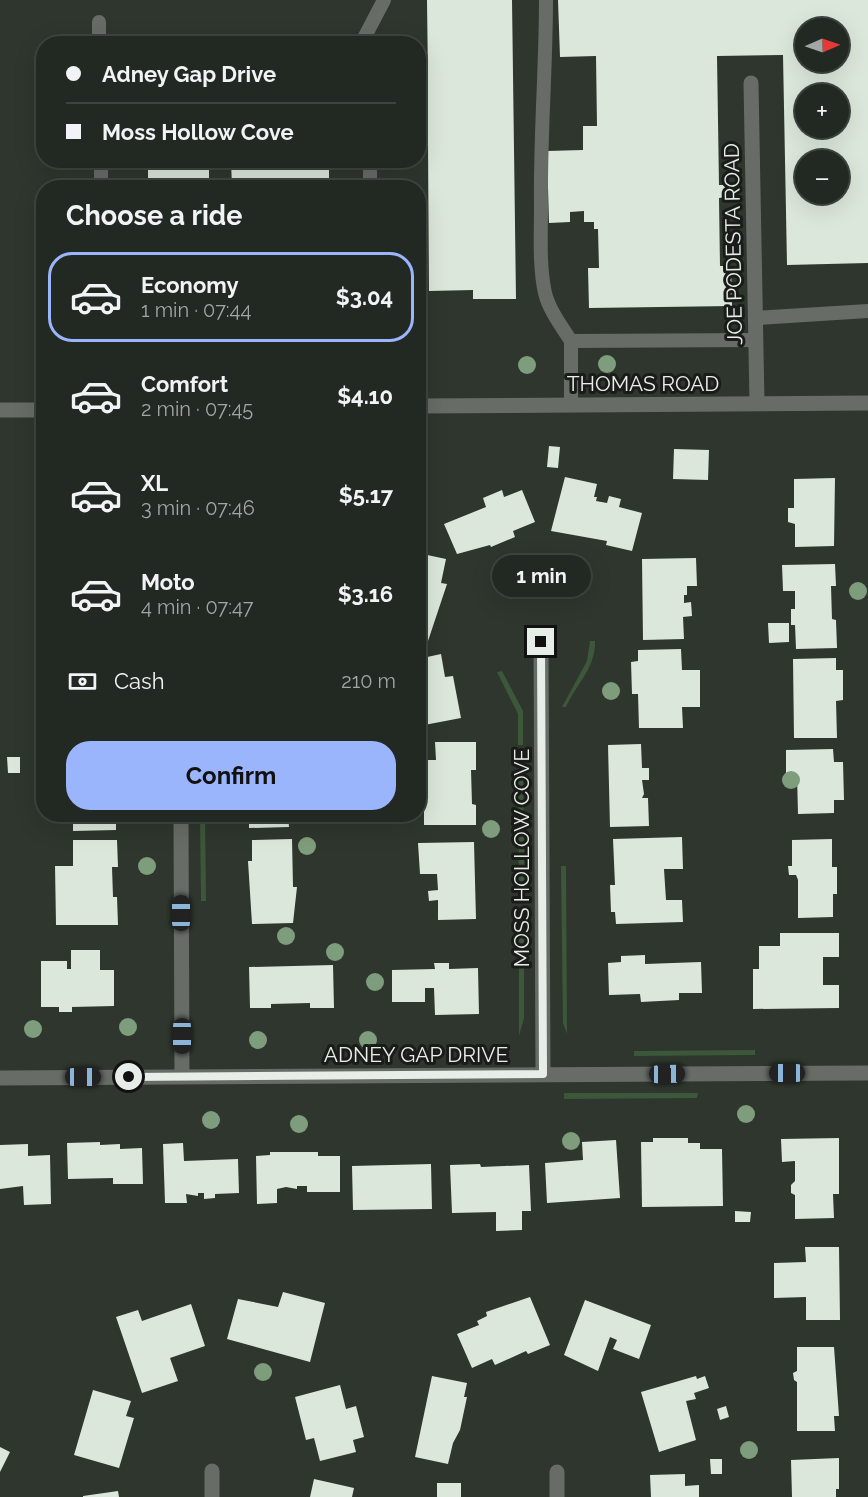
<!DOCTYPE html>
<meta charset="utf-8">
<style>
body{margin:0;font-family:Raleway,sans-serif;background:#2e342f;color:#f1f3f6;height:100vh;display:flex;flex-direction:column;font-size:22px;white-space:nowrap}
*{box-sizing:border-box;margin:0}
p{font-size:20px;color:#a2a6a5}
.icon{flex:none;width:33px;height:33px;fill:none;stroke:currentColor;stroke-width:2;stroke-linecap:round;stroke-linejoin:round}
.map{position:relative;flex:1;overflow:hidden}
.sheet{position:absolute;left:36px;top:180px;width:390px;height:642px;display:flex;flex-direction:column;background:#222822;border-radius:24px;box-shadow:0 6px 24px #0002,0 0 0 2px #3f4440}
.sheet>*{flex:none}
.hud{position:absolute;left:36px;top:36px;width:390px;height:132px;border-radius:24px;box-shadow:0 6px 24px #0002,0 0 0 2px #3f4440;display:grid;align-content:center;height:132px;padding:0 30px;background:#222822}
.needle{width:39px;rotate:88deg}
.fabs{position:absolute;left:795px;top:18px;display:grid;gap:12px}
.fabs a{display:grid;place-items:center;width:54px;height:54px;border-radius:50%;background:#222822;box-shadow:0 6px 24px #0002,0 0 0 2px #3f4440;font-size:30px}
.end{position:absolute;width:27px;height:27px;margin:-14px;border:8px solid #e7ede7;background:#111;box-shadow:0 0 0 3px #111}
.from{border-radius:50%}
.bubble{position:absolute;height:42px;border-radius:21px;background:#222822;box-shadow:0 6px 24px #0002,0 0 0 2px #3f4440;font-size:20px;font-weight:700;line-height:42px;text-align:center}
.car{position:absolute;width:18px;height:36px;margin:-18px -9px;border-radius:8px;box-shadow:0 0 4px 2px #0007;background:linear-gradient(#222 24%,#8ab4d8 0 40%,#222 0 76%,#8ab4d8 0 86%,#222 0)}
.hud b{display:flex;align-items:center;gap:21px;height:57px;font-size:22px}
.hud b+b{border-top:2px solid #3f4440}
.hud i{width:15px;height:15px;background:#f1f3f6}
ul{padding:0;list-style:none}
li{display:flex;align-items:center;gap:18px;height:90px;margin:0 12px 9px;padding:0 18px;border:3px solid transparent;border-radius:24px}
li div{flex:1}
li b{display:block;font-size:22px}
li em{font-style:normal;font-weight:700}
li.current{border-color:#9bb5fd}
li>.icon{width:54px;height:54px;stroke-width:1.5}
h2{padding:0 30px;font-size:27px;line-height:72px}
.pay{display:flex;align-items:center;gap:15px;height:66px;padding:0 30px;font-size:22px}
.pay p{margin-inline-start:auto}
.cta{display:flex;gap:12px;margin-top:auto;padding:12px 30px}
.cta a{flex:1;height:69px;border-radius:24px;background:#9bb5fd;color:#111;font-size:24px;font-weight:700;line-height:69px;text-align:center}
.map>svg:first-child{display:block}
.green{fill:#3d573b}
.building{fill:#dce7db;fill-rule:evenodd}
.lines{fill:none;stroke-linecap:round;stroke-linejoin:round}
.service{stroke:#676c67;stroke-width:14}
.minor{stroke:#676c67;stroke-width:15}
.tertiary{stroke:#676c67;stroke-width:15}
.tree{fill:#7e9d7c}
.route{stroke:#e7ede7;stroke-width:8}
.labels{text-anchor:middle;dominant-baseline:central;stroke-width:6;stroke-linejoin:round;paint-order:stroke}
.street-label{font-size:21px;fill:#e7ede7;stroke:#191c18}
</style>
<div class="map">
<svg width="868" height="1497" viewBox="0 0 868 1497">
<rect width="100%" height="100%" fill="#2e362d"/>
<path class="green" d="M590,641H595C596,668 576,684 566,707H562L587,661Z
M502,671L523,711V745H518V714L497,672Z
M518,767H523L525,901L519,902Z
M200,815H205L206,901H201Z
M561,866H566L567,1034L563,1023Z
M519,924H524V1018L519,1036Z
M755,1050V1055L634,1056V1051Z
M564,1093H698L697,1098L564,1099Z"/>
<path class="building" d="M427,0H512L516,299H473V290L429,291L428,145H418V80H428Z
M558,0H868V263L787,265L783,55L717,56L719,185H726V197L719,198L720,266H731L732,306L589,308L588,268H599L598,229H594V222H584V211L570,212V222L549,223L547,151L583,150V126H597L596,56L560,57ZM806,28H838V62H806ZM806,94H838V128H806ZM806,160H838V194H806Z
M148,160H209V188H148Z
M231,160H329V188H232Z
M549,446L560,447L558,468L547,467Z
M674,449L709,450L708,480L673,479Z
M565,477L597,484L594,497H597L596,501L607,503L609,496L621,499L619,507L642,513L632,551L606,545L607,541L551,531Z
M835,478L834,546L795,547V524L788,522V508H794V479Z
M502,490L504,497L522,490L535,522L513,531L515,537L491,547L490,545L457,554L444,524L486,507L483,498Z
M418,553L446,559L441,583L447,584L428,641L418,639Z
M696,558L697,586H687V595H684V603L691,602L692,616L683,617L684,639L643,640L642,559Z
M835,564L836,586H831L832,619L836,620L837,648L796,649L795,625H791V609H795V591H783L782,565Z
M768,623H789V642L769,643Z
M681,649L682,670H700V707H682L683,728H639L638,694H632L631,662L638,661V650Z
M38,654H44V734H39Z
M441,654L445,677L453,676L461,718L419,726L418,659Z
M836,658V670H843V700L836,701L837,738H794L793,659Z
M435,742H476V770H471L472,804L476,805V825H424V801H418V760H436Z
M641,744L642,768H649V780H642L644,794L642,798H648L649,826L610,827L608,745Z
M833,749L834,762H843L844,800H834V813L798,814L797,775H786V750Z
M7,757H20V773H8Z
M73,814H116V830L73,831Z
M249,814H288L289,827L249,828Z
M682,837L683,869H664L666,900H682L683,922L616,924L615,912H611L610,885H615L613,839Z
M292,839L293,887H297L293,923L252,924L248,861H252V840Z
M832,839V867H837V894H833V917L798,918V880L796,875H789L788,866H792V840Z
M73,840H117L118,867H112L113,897H117L118,925H56L55,866H73Z
M474,842L476,919L438,920V900L429,901L428,891L438,890L437,874H420L418,843Z
M780,933H839V957H823V985H839V1008L753,1009V969H759V946H780Z
M71,950H100V970H114V1006L72,1007V1012H59V1007H41V961H67V969H71Z
M645,955V964L701,962L702,993H679V1000L641,1002L640,994L609,995L608,963L621,962V956Z
M434,963H449V969L478,968L479,1014L435,1015L434,988H425V1002H392V970L435,969Z
M333,965L334,1008H310V1003L271,1004V1008H250L249,967Z
M653,1138H688V1143H700V1149H722L723,1206L642,1207L641,1142H653Z
M839,1138V1194H833L834,1218L795,1219V1195L791,1193V1185L795,1181V1161L782,1162L781,1139Z
M616,1140L620,1198L547,1203L545,1163L583,1160L582,1142Z
M100,1142V1145L120,1144V1149L142,1148L143,1184H113V1178L68,1179L67,1143Z
M183,1143L184,1161L238,1159L239,1193L215,1194V1198L204,1199V1193H198V1196L186,1194L187,1203H165L163,1144Z
M28,1144V1156L50,1155L51,1204L24,1205L23,1186L0,1189V1145Z
M270,1152H318V1156H340V1192H307V1186H297V1189L286,1187L277,1189V1203L257,1204L256,1156L270,1155Z
M431,1164L432,1209L353,1210L352,1166Z
M480,1164L481,1167L529,1165L531,1211H522V1230L496,1231V1212L452,1213L450,1165Z
M735,1211L751,1212L750,1222H735Z
M805,1247H839L840,1320H806V1297L774,1298V1263L806,1262Z
M283,1292L325,1303L310,1362L227,1339L238,1299L278,1307Z
M530,1297L550,1345L528,1354L526,1351L495,1365L492,1359L472,1368L457,1334L479,1325L477,1321L487,1316L486,1312Z
M585,1300L651,1325L639,1359L613,1349L617,1340L610,1337L598,1371L564,1355Z
M191,1304L205,1346L170,1358L178,1381L142,1393L116,1317L138,1310L142,1321Z
M797,1347H834L839,1416H834L835,1431H797V1382L794,1380L793,1373L797,1371Z
M432,1376L467,1383L464,1397H467L460,1430L453,1443L448,1464L415,1457Z
M696,1376L697,1379L705,1376L709,1388L694,1393L696,1399L686,1401L696,1440L659,1452L641,1392Z
M340,1385L346,1409L356,1406L364,1437L353,1440L356,1452L320,1461L314,1438L306,1440L295,1397Z
M93,1390L131,1401L126,1416L134,1418L119,1468L74,1455Z
M726,1406L729,1417L720,1420L717,1409Z
M0,1447L10,1452L0,1472Z
M839,1458V1489H836V1497H792L791,1460Z
M710,1459H722V1474H711Z
M685,1474V1486L699,1485V1497H651L650,1475Z
M314,1479L354,1488L352,1497H310Z
M437,1483H461V1497H437Z
M118,1491L119,1497H83V1496Z"/>
<g class="lines">
<path class="service" d="M546,0C546,69 540,137 541,206C541,235 539,265 545,293C549,310 562,327 571,341L756,340
M99,22V44
M361,44L384,0
M101,160V188
M370,160V188
M756,318L868,311
M571,341V404"/>
<path class="minor" d="M751,83L757,403
M541,642L543,1074
M181,814L182,1077
M0,1078L868,1073
M212,1471V1497
M557,1472V1497"/>
<path class="tertiary" d="M418,406L868,403
M0,410H44"/>
</g>
<g class="tree">
<circle cx="607" cy="364" r="9"/>
<circle cx="527" cy="365" r="9"/>
<circle cx="858" cy="591" r="9"/>
<circle cx="611" cy="691" r="9"/>
<circle cx="791" cy="780" r="9"/>
<circle cx="491" cy="829" r="9"/>
<circle cx="307" cy="846" r="9"/>
<circle cx="147" cy="866" r="9"/>
<circle cx="286" cy="936" r="9"/>
<circle cx="335" cy="952" r="9"/>
<circle cx="375" cy="982" r="9"/>
<circle cx="128" cy="1027" r="9"/>
<circle cx="33" cy="1029" r="9"/>
<circle cx="258" cy="1040" r="9"/>
<circle cx="368" cy="1040" r="9"/>
<circle cx="746" cy="1114" r="9"/>
<circle cx="211" cy="1120" r="9"/>
<circle cx="299" cy="1124" r="9"/>
<circle cx="571" cy="1141" r="9"/>
<circle cx="263" cy="1372" r="9"/>
<circle cx="749" cy="1450" r="9"/>
</g>
<g class="lines">
<path class="route" d="M129,1077L543,1074L541,642"/>
</g>
<g class="labels">
<g class="street-label">
<text transform="translate(733 244) rotate(-91)">JOE PODESTA ROAD</text>
<text x="643" y="383">THOMAS ROAD</text>
<text transform="translate(521 858) rotate(-90)">MOSS HOLLOW COVE</text>
<text x="416" y="1054">ADNEY GAP DRIVE</text>
</g>
</g>
</svg>
<div class="fabs">
<a><svg class="needle" viewBox="-14 -14 28 28"><path d="M0-13l5 13h-10z" fill="#e53935"/><path d="M0 13l5-13h-10z" fill="#a2a6a5"/></svg></a>
<a>+</a>
<a>−</a>
</div>
<i class="end from" style="left:129px;top:1077px"></i>
<i class="end" style="left:541px;top:642px"></i>
<div class="bubble" style="left:492px;top:555px;width:99px">1 min</div>
<i class="car" style="left:181px;top:913px;rotate:0deg"></i>
<i class="car" style="left:182px;top:1036px;rotate:180deg"></i>
<i class="car" style="left:787px;top:1073px;rotate:270deg"></i>
<i class="car" style="left:667px;top:1074px;rotate:89deg"></i>
<i class="car" style="left:83px;top:1077px;rotate:90deg"></i>
<div class="hud">
<b><i class="from"></i>Adney Gap Drive</b>
<b><i></i>Moss Hollow Cove</b>
</div>
<section class="sheet">
<h2>Choose a ride</h2>
<ul>
<li class="current"><svg class="icon" aria-label="car" viewBox="0 0 24 24"><path d="M5 17H2v-5l4-1 3-4h7l3 4 3 1v5h-3M9 17h6M6 11h13"/><circle cx="7" cy="17" r="2"/><circle cx="17" cy="17" r="2"/></svg><div><b>Economy</b><p>1 min · 07:44</p></div><em>$3.04</em></li>
<li><svg class="icon" aria-label="car" viewBox="0 0 24 24"><path d="M5 17H2v-5l4-1 3-4h7l3 4 3 1v5h-3M9 17h6M6 11h13"/><circle cx="7" cy="17" r="2"/><circle cx="17" cy="17" r="2"/></svg><div><b>Comfort</b><p>2 min · 07:45</p></div><em>$4.10</em></li>
<li><svg class="icon" aria-label="car" viewBox="0 0 24 24"><path d="M5 17H2v-5l4-1 3-4h7l3 4 3 1v5h-3M9 17h6M6 11h13"/><circle cx="7" cy="17" r="2"/><circle cx="17" cy="17" r="2"/></svg><div><b>XL</b><p>3 min · 07:46</p></div><em>$5.17</em></li>
<li><svg class="icon" aria-label="car" viewBox="0 0 24 24"><path d="M5 17H2v-5l4-1 3-4h7l3 4 3 1v5h-3M9 17h6M6 11h13"/><circle cx="7" cy="17" r="2"/><circle cx="17" cy="17" r="2"/></svg><div><b>Moto</b><p>4 min · 07:47</p></div><em>$3.16</em></li>
</ul>
<div class="pay"><svg class="icon" aria-label="cash" viewBox="0 0 24 24"><path d="M3 7h18v10H3z"/><circle cx="12" cy="12" r="2"/></svg>Cash<p>210 m</p></div>
<div class="cta"><a>Confirm</a></div>
</section>
</div>
